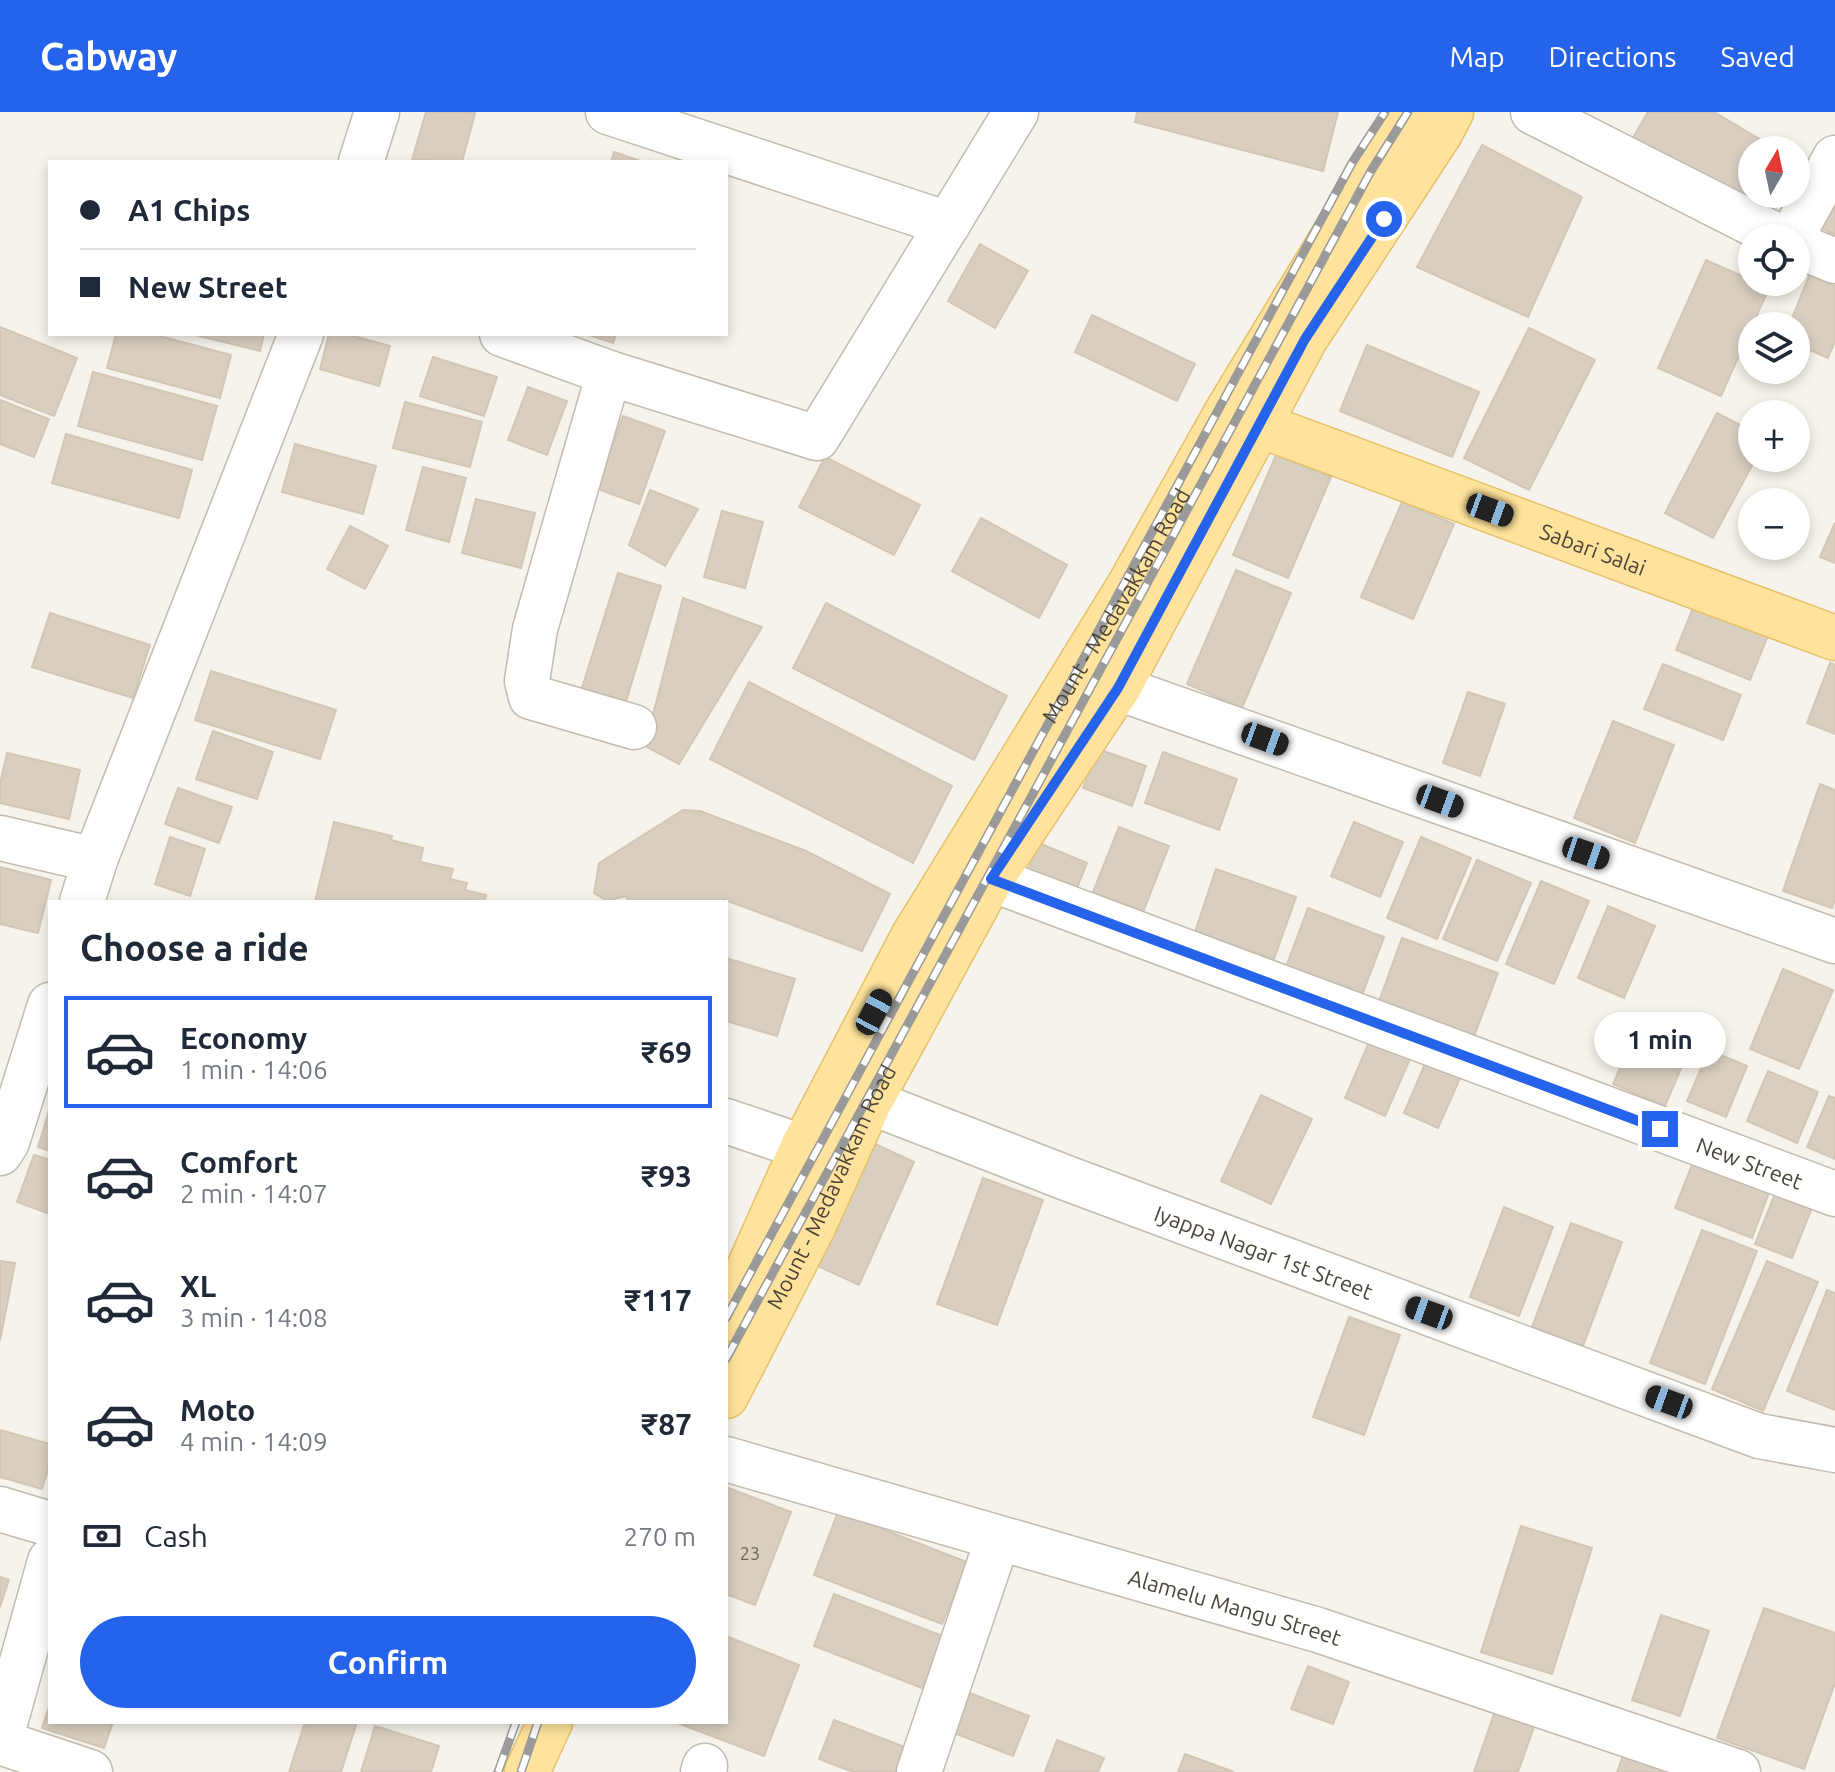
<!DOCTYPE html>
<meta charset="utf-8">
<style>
body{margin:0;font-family:Ubuntu,sans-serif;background:#f6f6f7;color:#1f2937;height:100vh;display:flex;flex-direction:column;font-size:30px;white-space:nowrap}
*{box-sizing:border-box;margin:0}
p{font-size:26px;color:#747a83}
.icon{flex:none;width:44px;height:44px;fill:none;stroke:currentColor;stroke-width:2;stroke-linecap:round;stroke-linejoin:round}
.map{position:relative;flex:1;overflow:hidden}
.side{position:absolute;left:48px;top:788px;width:680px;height:824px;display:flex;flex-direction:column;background:#fff;border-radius:0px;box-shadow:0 4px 12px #0003}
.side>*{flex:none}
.top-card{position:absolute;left:48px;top:48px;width:680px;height:176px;border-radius:0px;box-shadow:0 4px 12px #0003;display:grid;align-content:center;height:176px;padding:0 32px;background:#fff}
.needle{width:52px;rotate:9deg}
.controls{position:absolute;left:1738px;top:24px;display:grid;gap:16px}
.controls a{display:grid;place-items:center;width:72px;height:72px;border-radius:50%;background:#fff;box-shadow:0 4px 12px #0003;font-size:40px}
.end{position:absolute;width:36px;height:36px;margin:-18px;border:10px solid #2563eb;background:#fff;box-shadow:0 0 0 4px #fff}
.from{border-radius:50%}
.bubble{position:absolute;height:56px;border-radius:28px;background:#fff;box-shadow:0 4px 12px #0003;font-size:26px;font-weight:600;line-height:56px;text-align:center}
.car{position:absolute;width:24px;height:48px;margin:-24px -12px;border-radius:10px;box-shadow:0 0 6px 2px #0007;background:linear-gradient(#222 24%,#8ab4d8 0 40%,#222 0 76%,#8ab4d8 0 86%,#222 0)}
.top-card b{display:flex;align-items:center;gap:28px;height:76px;font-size:30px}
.top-card b+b{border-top:2px solid #e0e1e3}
.top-card i{width:20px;height:20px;background:#1f2937}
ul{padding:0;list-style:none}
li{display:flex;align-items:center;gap:24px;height:112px;margin:0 16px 12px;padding:0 16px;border:4px solid transparent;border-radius:0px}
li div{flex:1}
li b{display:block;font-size:30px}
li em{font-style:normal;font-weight:600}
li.selected{border-color:#2563eb}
li>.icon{width:72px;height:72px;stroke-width:1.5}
h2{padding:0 32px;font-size:36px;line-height:96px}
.pay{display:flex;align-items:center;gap:20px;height:88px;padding:0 32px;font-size:30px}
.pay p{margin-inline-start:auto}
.button{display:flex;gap:16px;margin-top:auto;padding:16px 32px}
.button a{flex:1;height:92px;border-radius:48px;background:#2563eb;color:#fff;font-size:32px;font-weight:600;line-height:92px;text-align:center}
header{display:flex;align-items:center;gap:48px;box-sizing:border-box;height:112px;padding:0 40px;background:#2563eb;color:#fff}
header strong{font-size:38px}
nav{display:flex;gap:44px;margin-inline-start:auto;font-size:28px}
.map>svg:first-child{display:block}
.building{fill:#d8cfc1;stroke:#d3c7b4;stroke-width:2}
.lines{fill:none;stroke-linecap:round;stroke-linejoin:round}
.minor-casing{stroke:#c2bbae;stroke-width:47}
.major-casing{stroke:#e6c16a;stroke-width:47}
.minor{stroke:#fff;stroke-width:44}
.major{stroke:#ffe39c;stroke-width:44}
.rail-casing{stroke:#9a9a9a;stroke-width:9}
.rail{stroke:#fff;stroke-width:6;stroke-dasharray:18;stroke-linecap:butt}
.route{stroke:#2563eb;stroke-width:10}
.labels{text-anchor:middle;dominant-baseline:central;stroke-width:8;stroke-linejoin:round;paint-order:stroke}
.number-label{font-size:18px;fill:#6e675b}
.street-label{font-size:22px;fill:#4b4439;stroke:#fff}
</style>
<header>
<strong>Cabway</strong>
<nav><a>Map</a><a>Directions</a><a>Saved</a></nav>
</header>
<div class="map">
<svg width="1835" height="1660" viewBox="0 0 1835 1660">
<rect width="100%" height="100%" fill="#f6f3ec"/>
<path class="building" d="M426,0L475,1L462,50L412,48Z
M1137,0H1338L1323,59L1135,10Z
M1648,0H1714L1778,38H1752V82L1744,95L1631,29Z
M1482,33L1582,85L1528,205L1417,155Z
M614,40L643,50H611Z
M1835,83V123L1810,110Z
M980,132L1028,159L995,216L948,189Z
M1706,148L1769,176L1721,284L1658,256Z
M1809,164L1835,174V229L1828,246L1796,232V214H1789Z
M1092,203L1195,252L1177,289L1075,240Z
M0,215L77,246L54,304L0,283Z
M1529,216L1595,248L1529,378L1464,346Z
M116,222H152L231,243L220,286L107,256Z
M191,222H264L260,239Z
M329,222H346L390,234L379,274L320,257Z
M587,222H616L613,231Z
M1367,233L1479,280L1452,345L1340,299Z
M433,245L497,265L484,304L420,284Z
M93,260L217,294L202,348L78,314Z
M528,275L567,289L547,343L508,328Z
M0,288L49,307L34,345L0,332Z
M405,290L482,310L470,355L393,336Z
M1717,301L1752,319V346H1756L1713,426L1665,401Z
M623,304L665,319L639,392L597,377Z
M66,322L192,358L179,406L52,371Z
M295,332L376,354L363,402L282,380Z
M1276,343L1331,365L1288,466L1233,443Z
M825,345L920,393L894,443L799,395Z
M423,355L466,366L449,430L406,418Z
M650,378L698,397L665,454L629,433Z
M476,387L535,401L521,456L462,441Z
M1402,390L1454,412L1413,507L1361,485Z
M722,399L763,410L745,476L704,465Z
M981,406L1067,453L1039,506L952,459Z
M1835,411V451L1820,445Z
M350,414L388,434L365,477L327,457Z
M1236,458L1291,481L1242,596L1187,572Z
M618,461L661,474L624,596L580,582Z
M683,486L762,515L679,652L645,634Z
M826,491L1007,584L974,648L793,556Z
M1695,491L1769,521L1750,568L1676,538Z
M50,501L150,533L133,586L32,555Z
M1830,551L1835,553V622L1807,611Z
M1663,552L1741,583L1723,628L1644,597Z
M211,559L336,598L320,647L195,608Z
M749,570L952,674L913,751L710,647Z
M1468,580L1505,592L1480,664L1443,651Z
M1613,609L1674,633L1635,731L1574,706Z
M213,619L273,640L257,687L196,667Z
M1098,637L1146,654L1132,694L1083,676Z
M1163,640L1237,667L1219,718L1145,691Z
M7,641L80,658L69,707L0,691V672Z
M1820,672L1835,678V788L1832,796L1783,779Z
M178,676L232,695L219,731L165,712Z
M683,698L700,699L806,739L890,782L862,839L720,786L713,790H658L655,788L629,790L626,784L607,789L594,781L599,751Z
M334,710L392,724L391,728L423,736L420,750L453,757L450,767L467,771L465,778L486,783L484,790L468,787V790H315Z
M1354,710L1403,730L1380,785L1331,764Z
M1119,715L1169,734L1143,800L1093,780Z
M170,725L205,737L190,784L155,772Z
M1421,725L1471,746L1437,827L1387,806Z
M1039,731L1087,751L1073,786L1025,766Z
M1477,748L1531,771L1497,849L1443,827Z
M0,755L51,768L38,821L0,812Z
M1216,757L1296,785L1274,847L1195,820Z
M1541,769L1589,789L1554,872L1506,852Z
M1608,794L1655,814L1624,886L1578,866Z
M1308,796L1384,825L1362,883L1286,855Z
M1402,826L1498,861L1473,927L1378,892Z
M726,846L795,867L777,924L726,909Z
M1783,857L1833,878L1799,957L1750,937Z
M1639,911L1691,933L1665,994L1613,972Z
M1373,921L1414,938L1385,1004L1345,986Z
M1709,938L1747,954L1726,1005L1687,989Z
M1430,940L1465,955L1438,1016L1404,1001Z
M1768,959L1818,980L1797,1031L1747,1009Z
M1261,983L1312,1007L1271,1092L1221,1069Z
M1829,984L1835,986V1047L1807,1035Z
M49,999H50V1039L38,1035Z
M873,1031L914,1050L859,1173L818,1154Z
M1697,1040L1773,1070L1752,1126L1675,1096Z
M34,1043L50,1048V1102L17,1090Z
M983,1066L1043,1088L997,1213L937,1192Z
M1780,1069L1817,1083L1792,1146L1755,1132Z
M1504,1095L1553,1115L1519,1204L1470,1185Z
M1571,1111L1622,1130L1583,1234L1532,1215Z
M1702,1118L1757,1139L1705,1272L1650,1251Z
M0,1149L15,1151L0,1229Z
M1767,1149L1818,1170L1763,1299L1712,1277Z
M1827,1178L1835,1181V1298L1787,1279Z
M1349,1205L1400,1223L1364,1323L1313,1305Z
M0,1318L50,1332V1350L42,1377L0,1365Z
M726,1375L791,1400L755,1493L726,1482Z
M838,1400L967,1450L942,1512L814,1463Z
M1521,1414L1592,1436L1552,1562L1481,1540Z
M0,1465L9,1468L0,1495Z
M834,1482L953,1528L932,1580L814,1534Z
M1764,1496L1835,1521V1571L1804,1657L1717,1626Z
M1661,1503L1709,1519L1680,1604L1632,1588Z
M726,1524L799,1553L764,1644L675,1610H726Z
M1308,1554L1349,1570L1333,1612L1291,1597Z
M970,1581L1029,1604L1013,1644L954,1621Z
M50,1592V1610H113L104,1636L42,1616Z
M1495,1599L1535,1612L1518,1660H1474Z
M834,1608L905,1635L895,1660H853L819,1647Z
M305,1610H357L341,1660H289Z
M375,1614L439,1634L431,1660H361Z
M1057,1628L1104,1646L1098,1660H1045Z
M1626,1636L1693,1660H1617Z
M1185,1642L1234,1660H1178Z"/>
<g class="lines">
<g class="minor-casing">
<g id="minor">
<path d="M608,0L948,112"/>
<path d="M1533,0L1781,126"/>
<path d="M361,50L377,0"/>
<path d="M1791,126L1835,46"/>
<path d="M1796,133L1835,149"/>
<path d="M502,222L609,261L817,326L1016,0"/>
<path d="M609,261L535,517L527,569L531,585L634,615"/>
<path d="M1118,576L1835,829"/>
<path d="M0,726L95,748"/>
<path id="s1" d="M991,767L1835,1082"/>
<path d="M82,790L95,748L301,222"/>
<path id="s2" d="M834,976L1069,1067L1759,1324L1835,1338"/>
<path d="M726,1009L803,1035"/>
<path d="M0,1041L7,1030L50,893"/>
<path id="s3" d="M726,1347L1318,1518L1738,1660"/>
<path d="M0,1397L50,1412"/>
<path d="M0,1629L50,1449"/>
<path d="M0,1630L90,1660"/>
<path d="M703,1660L705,1654"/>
<path d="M919,1660L998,1426"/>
</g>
</g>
<g class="major-casing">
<g id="major">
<path id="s4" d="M1234,301L1260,313L1835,526"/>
<path id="s5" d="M726,1207L803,1035L914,823L1129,474L1228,298L1409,0"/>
<path id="s6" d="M726,1284L813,1115L869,991L991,767L1118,576L1305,227L1440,21L1451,0"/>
<path d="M527,1660L550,1610"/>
</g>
</g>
<use href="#minor" class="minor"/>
<use href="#major" class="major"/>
<g class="rail-casing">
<path id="rail" d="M726,1206L1352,51L1385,0
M726,1247L1371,59L1408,0
M498,1660L516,1610
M521,1660L538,1610"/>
</g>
<use href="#rail" class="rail"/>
</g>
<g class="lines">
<path class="route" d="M1384,107L1305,227L1118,576L991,767L1660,1017"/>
</g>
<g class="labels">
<g class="number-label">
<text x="750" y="1441">23</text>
</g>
<g class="street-label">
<text stroke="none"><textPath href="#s4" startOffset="384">Sabari Salai</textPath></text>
<text stroke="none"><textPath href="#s5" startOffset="814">Mount - Medavakkam Road</textPath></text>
<text stroke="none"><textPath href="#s1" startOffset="810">New Street</textPath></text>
<text stroke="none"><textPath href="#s6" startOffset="234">Mount - Medavakkam Road</textPath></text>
<text stroke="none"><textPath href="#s2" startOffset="460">Iyappa Nagar 1st Street</textPath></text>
<text stroke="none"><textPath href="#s3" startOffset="530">Alamelu Mangu Street</textPath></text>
</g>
</g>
</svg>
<div class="controls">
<a><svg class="needle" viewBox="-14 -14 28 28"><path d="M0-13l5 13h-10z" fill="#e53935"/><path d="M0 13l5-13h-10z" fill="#747a83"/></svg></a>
<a><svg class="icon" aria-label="locate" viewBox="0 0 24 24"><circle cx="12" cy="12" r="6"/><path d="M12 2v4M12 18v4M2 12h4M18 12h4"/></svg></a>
<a><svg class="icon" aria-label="layers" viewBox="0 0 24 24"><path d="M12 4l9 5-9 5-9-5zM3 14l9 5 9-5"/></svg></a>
<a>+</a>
<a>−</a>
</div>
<i class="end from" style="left:1384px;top:107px"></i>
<i class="end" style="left:1660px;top:1017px"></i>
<div class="bubble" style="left:1594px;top:900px;width:132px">1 min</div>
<i class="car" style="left:1490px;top:398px;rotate:110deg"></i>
<i class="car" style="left:1265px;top:627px;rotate:110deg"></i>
<i class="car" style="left:1440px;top:689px;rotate:110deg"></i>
<i class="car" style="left:1586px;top:741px;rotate:109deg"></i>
<i class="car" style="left:874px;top:900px;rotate:28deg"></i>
<i class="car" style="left:1429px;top:1201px;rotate:290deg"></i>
<i class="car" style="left:1669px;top:1290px;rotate:290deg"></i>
<div class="top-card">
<b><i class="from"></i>A1 Chips</b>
<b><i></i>New Street</b>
</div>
<section class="side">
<h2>Choose a ride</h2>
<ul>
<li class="selected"><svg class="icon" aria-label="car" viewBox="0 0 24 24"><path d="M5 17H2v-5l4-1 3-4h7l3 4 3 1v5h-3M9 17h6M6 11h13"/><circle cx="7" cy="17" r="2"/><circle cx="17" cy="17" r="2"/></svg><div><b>Economy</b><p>1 min · 14:06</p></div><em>₹69</em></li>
<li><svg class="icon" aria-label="car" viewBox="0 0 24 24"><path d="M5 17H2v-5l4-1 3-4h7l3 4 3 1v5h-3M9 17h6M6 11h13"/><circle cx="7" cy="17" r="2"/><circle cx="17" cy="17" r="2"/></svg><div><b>Comfort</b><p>2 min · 14:07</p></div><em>₹93</em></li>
<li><svg class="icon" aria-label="car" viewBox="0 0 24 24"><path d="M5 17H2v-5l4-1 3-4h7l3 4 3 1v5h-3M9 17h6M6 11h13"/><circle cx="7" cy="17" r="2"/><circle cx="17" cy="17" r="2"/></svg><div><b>XL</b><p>3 min · 14:08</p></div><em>₹117</em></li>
<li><svg class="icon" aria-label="car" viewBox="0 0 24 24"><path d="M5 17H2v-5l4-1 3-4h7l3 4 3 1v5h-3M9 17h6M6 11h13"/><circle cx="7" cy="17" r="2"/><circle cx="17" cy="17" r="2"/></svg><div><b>Moto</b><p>4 min · 14:09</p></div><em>₹87</em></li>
</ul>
<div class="pay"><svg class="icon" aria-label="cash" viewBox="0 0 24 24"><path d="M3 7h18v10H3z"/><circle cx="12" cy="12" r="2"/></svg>Cash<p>270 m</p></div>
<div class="button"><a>Confirm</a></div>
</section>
</div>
